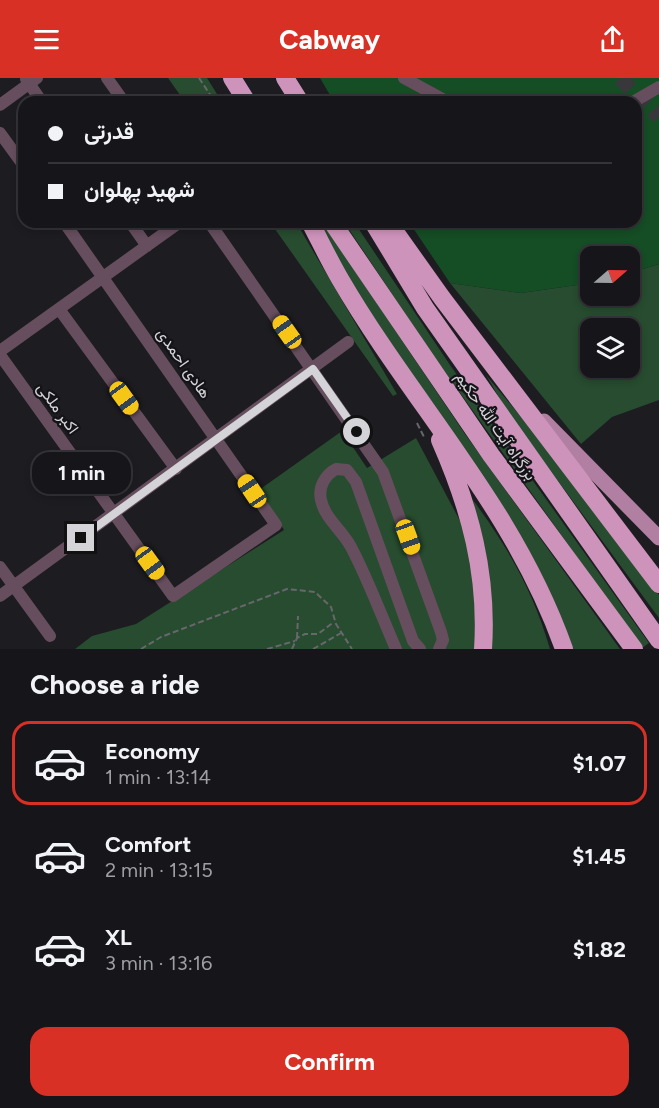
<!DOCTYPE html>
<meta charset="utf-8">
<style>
body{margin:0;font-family:Figtree,Vazirmatn,sans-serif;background:#232226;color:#f1f3f6;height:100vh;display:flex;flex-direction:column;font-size:22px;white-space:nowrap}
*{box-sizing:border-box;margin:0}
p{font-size:20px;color:#9e9fa2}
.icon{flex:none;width:33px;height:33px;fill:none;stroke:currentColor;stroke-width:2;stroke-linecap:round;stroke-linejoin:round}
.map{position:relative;height:571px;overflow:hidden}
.sheet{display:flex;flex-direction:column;background:#161519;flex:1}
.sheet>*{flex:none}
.banner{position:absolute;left:18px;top:18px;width:624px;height:132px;border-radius:18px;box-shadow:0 3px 9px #0003,0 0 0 2px #353438;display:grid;align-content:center;height:132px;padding:0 30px;background:#161519}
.needle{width:39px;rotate:70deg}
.buttons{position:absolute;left:580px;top:168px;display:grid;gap:12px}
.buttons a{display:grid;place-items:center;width:60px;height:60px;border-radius:12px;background:#161519;box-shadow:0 3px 9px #0003,0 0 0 2px #353438;font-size:30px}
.end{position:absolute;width:27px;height:27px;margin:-14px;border:8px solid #d4d4d8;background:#111;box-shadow:0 0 0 3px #111}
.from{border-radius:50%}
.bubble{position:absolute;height:42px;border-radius:18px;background:#161519;box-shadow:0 3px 9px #0003,0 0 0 2px #353438;font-size:20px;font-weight:700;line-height:42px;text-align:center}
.car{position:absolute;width:18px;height:36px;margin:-18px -9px;border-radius:8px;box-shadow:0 0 4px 2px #0007;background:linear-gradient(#f5c518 24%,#345 0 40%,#f5c518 0 76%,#345 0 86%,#f5c518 0)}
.banner b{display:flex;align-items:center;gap:21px;height:57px;font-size:22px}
.banner b+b{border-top:2px solid #353438}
.banner i{width:15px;height:15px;background:#f1f3f6}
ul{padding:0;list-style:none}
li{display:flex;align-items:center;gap:18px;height:84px;margin:0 12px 9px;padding:0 18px;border:3px solid transparent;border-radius:18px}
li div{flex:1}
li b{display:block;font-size:22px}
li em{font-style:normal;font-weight:700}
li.on{border-color:#d93025}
li>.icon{width:54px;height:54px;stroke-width:1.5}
h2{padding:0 30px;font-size:27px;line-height:72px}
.button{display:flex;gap:12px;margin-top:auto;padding:12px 30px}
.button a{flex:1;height:69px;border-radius:18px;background:#d93025;color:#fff;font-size:24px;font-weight:700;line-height:69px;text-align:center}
header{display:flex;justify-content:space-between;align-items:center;height:78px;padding:0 30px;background:#d93025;color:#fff;font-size:27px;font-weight:700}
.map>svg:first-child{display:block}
.green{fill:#274c2f;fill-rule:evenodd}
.forest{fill:#154d25}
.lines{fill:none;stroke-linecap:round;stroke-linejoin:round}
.major-tunnel{stroke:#38383c;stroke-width:15;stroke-dasharray:15 8;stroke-linecap:butt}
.path{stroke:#68676c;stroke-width:2;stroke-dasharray:6 3;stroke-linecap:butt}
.minor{stroke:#664e5e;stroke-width:12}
.major{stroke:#b17fa1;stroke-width:15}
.highway{stroke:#ce93bb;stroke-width:18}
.route{stroke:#d4d4d8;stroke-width:8}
.labels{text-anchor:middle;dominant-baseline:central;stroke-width:4.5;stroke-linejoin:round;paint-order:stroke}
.street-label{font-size:16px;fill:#d4d4d8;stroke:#141318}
</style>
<header><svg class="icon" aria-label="menu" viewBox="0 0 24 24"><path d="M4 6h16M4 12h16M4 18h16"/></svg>Cabway<svg class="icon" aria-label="share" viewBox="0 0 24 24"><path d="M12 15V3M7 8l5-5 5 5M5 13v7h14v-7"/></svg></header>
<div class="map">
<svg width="659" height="571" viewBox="0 0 659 571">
<rect width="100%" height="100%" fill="#1d1c21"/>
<path class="green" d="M168,0H207L222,24H185Z
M270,144H296L397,316L393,318Z
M315,144H322L465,356L620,571H570L346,200Z
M344,144H354L450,287L649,565L642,570L433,277Z
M659,186V322L612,339L581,366L450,205L521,215L591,205V218H630V195ZM591,250H630V290H591Z
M486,297L553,377L659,517V540L508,335Z
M342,353L367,390L416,360L468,458L473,490L476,546L474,571H75L92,558L136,546L284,452L259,412Z
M473,422C509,471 533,513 550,571H488L484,489Z"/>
<path class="forest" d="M320,0H659V186L630,195V178H591V205L521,215L450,205L409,144H636V24H334Z"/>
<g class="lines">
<path class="major-tunnel" d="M620,0L659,39"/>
<path class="path" d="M199,0L215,24
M292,144L296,152
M417,345L425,361
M297,560L298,538
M141,571L161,559L287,511L315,514L331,529L336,546L352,571
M267,571L295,563
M292,571L297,560L305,556H318L334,544
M313,571L341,555"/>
<path class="minor" d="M107,0L124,24
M404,0L448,24
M26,1L42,24
M633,24L659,9
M0,27L37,0
M0,55L24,88
M130,144L147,168
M209,144L383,394L441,554L443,562L439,571
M59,231L176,391
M0,273L180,144
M0,277L173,518L276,447L64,144
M0,489L50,558
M0,518L348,264
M396,571C381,537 368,501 351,469C342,452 325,441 321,422C318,409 325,397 336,391L347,392L356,404L413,563L420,571"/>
<path class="major" d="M544,343L659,460"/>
<path class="highway" d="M232,0L247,24
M285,0L300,24
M310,144C320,163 329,182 340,201C414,328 514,429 564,571
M332,144L491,377L634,571
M373,144L425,230L659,562
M388,144L442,220L659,506
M440,362C470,430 488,496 483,571"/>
</g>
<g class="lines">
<path class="route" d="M81,460L313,291L357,354"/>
</g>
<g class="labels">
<g class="street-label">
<text transform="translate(184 285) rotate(55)">هادی احمدی</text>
<text transform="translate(58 330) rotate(54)">اکبر ملکی</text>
<text transform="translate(496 348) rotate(55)">بزرگراه آیت الله حکیم</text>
</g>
</g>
</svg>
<div class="buttons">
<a><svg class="needle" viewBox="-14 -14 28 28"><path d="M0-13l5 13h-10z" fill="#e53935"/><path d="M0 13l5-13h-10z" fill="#9e9fa2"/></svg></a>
<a><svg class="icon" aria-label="layers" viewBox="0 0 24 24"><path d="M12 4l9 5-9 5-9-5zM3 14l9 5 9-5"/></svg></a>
</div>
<i class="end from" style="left:357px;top:354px"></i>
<i class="end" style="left:81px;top:460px"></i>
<div class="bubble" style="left:32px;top:374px;width:99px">1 min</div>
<i class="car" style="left:287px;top:254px;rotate:325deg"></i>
<i class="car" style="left:124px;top:320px;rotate:144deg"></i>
<i class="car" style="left:252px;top:413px;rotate:326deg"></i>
<i class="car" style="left:408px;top:459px;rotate:160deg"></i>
<i class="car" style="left:150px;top:485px;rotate:144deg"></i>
<div class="banner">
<b><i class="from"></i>قدرتی</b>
<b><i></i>شهید پهلوان</b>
</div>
</div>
<section class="sheet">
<h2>Choose a ride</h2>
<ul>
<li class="on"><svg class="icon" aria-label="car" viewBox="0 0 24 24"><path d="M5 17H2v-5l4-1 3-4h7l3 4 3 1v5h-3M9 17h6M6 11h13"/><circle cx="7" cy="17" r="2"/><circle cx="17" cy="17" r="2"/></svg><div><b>Economy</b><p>1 min · 13:14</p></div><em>$1.07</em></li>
<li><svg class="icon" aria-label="car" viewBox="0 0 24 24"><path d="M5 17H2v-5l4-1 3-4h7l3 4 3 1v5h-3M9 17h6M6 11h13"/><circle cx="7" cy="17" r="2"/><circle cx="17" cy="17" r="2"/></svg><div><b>Comfort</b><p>2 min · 13:15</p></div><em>$1.45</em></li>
<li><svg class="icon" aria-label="car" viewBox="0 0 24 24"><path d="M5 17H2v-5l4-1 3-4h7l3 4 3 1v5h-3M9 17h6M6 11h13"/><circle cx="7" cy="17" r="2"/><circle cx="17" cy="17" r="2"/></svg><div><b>XL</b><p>3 min · 13:16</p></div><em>$1.82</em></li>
</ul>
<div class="button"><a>Confirm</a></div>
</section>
